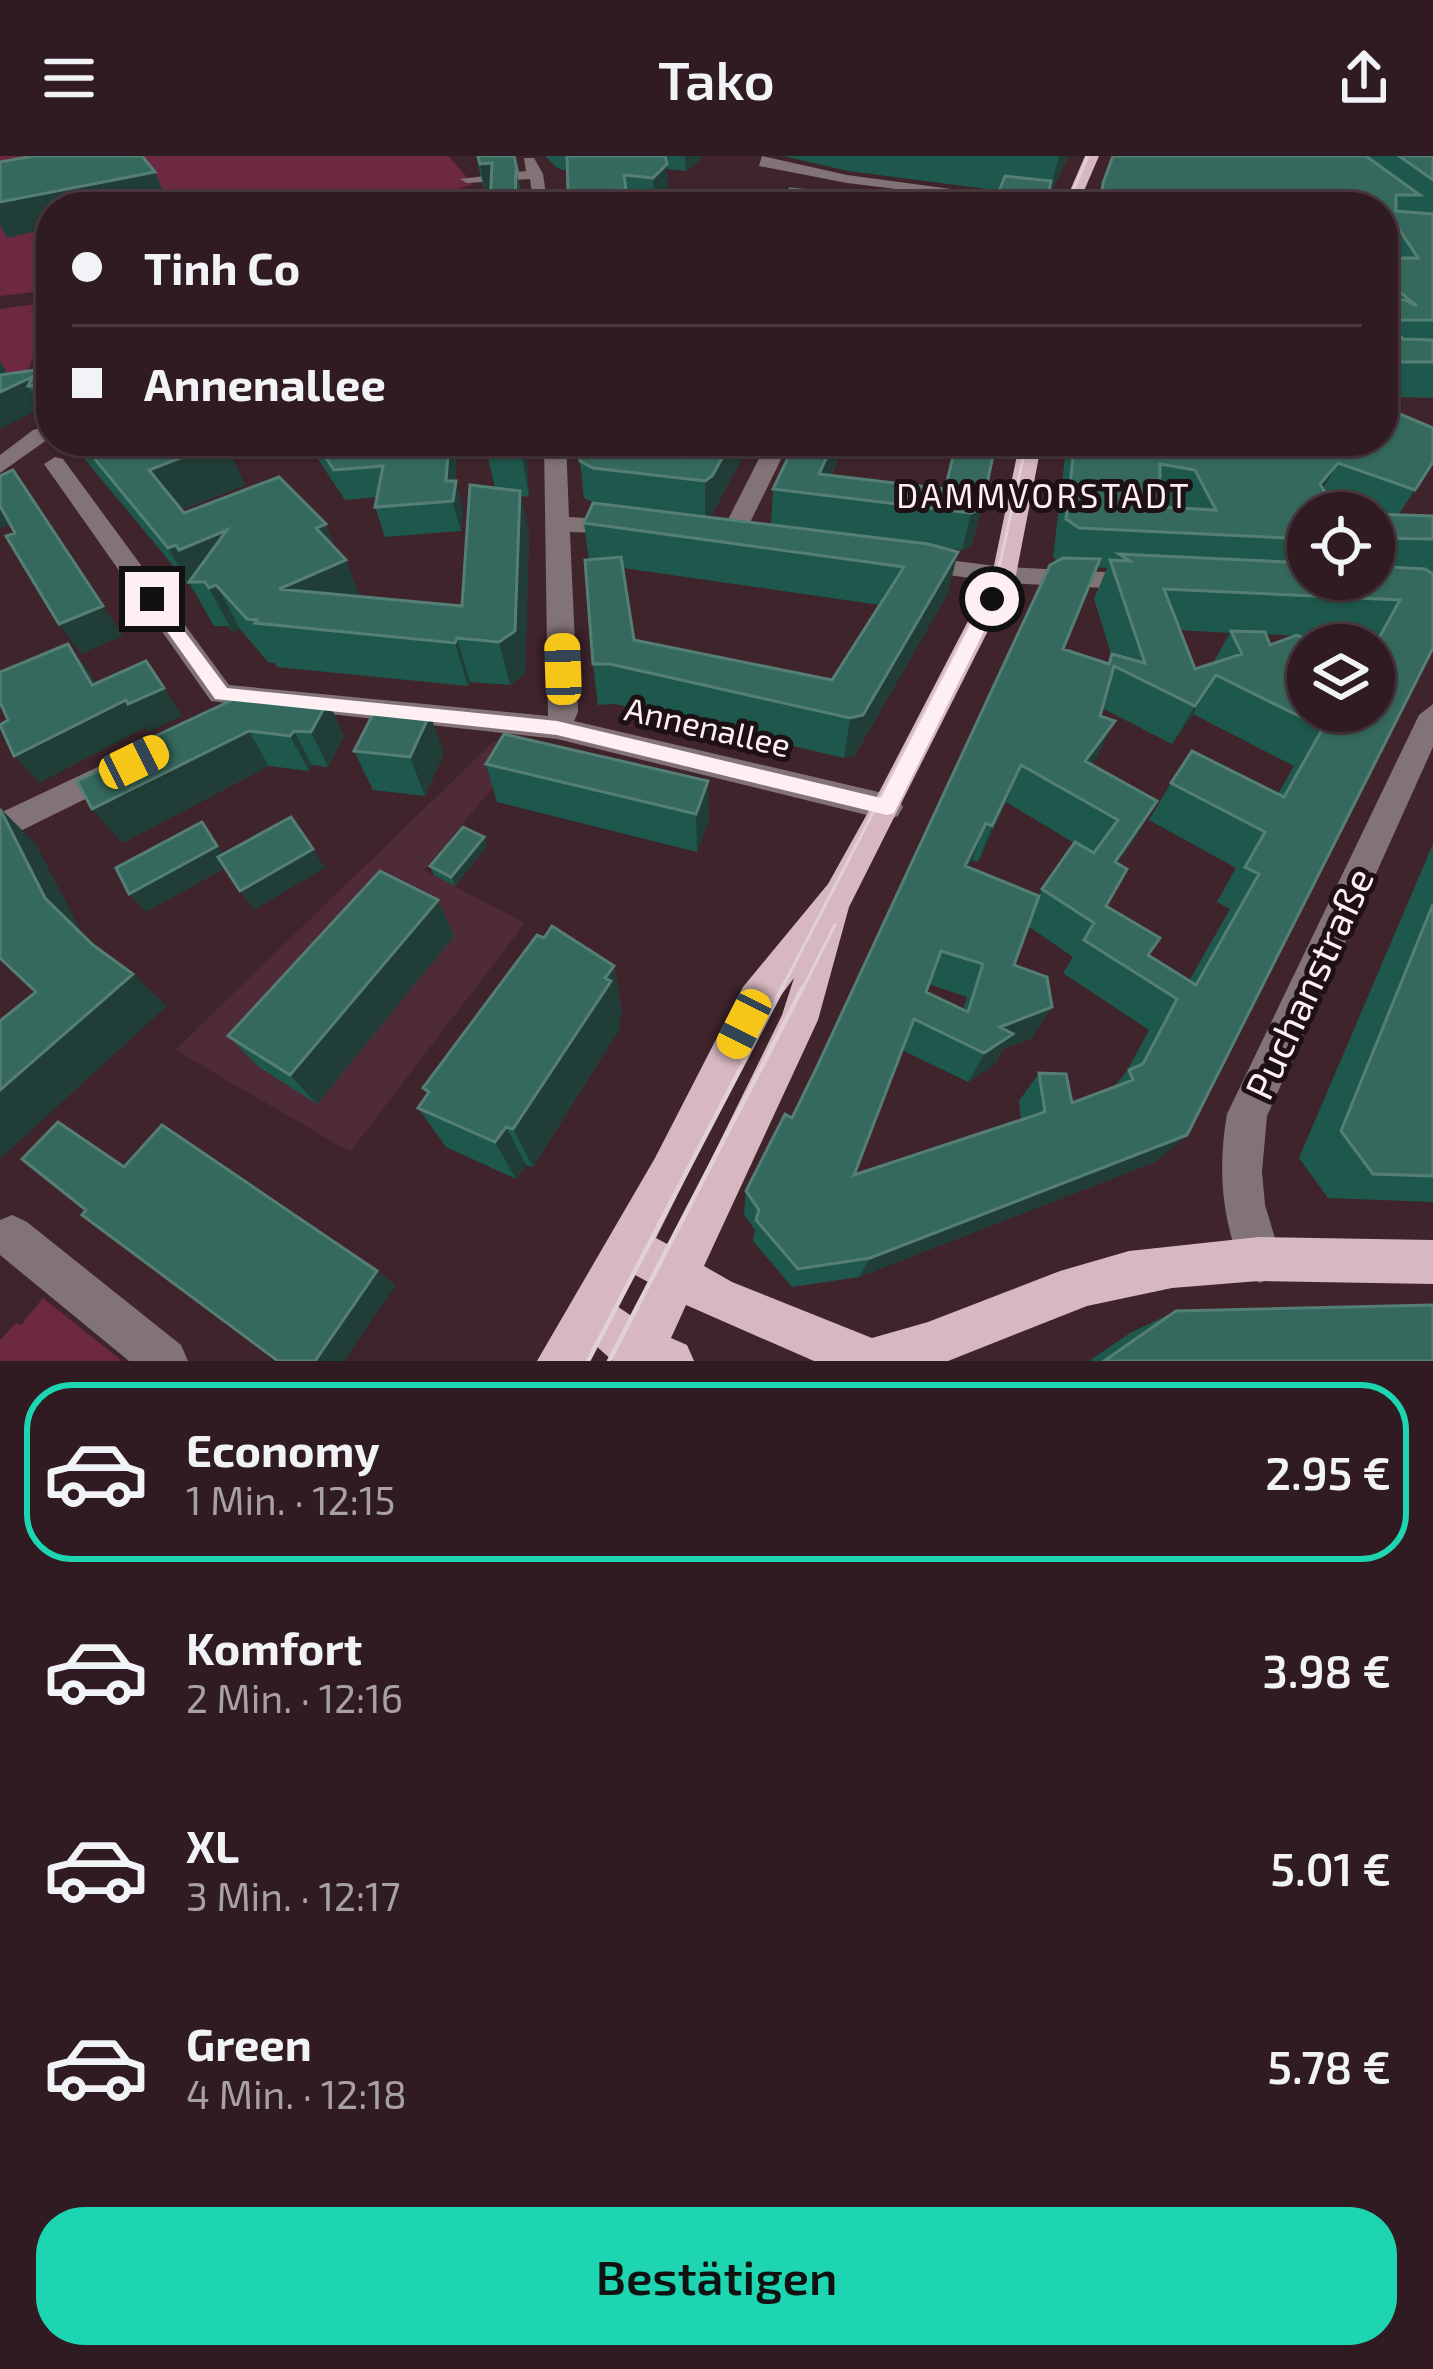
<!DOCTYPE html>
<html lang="de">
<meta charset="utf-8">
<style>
body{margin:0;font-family:"Exo 2",sans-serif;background:#37242a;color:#f1f3f6;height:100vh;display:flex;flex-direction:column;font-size:45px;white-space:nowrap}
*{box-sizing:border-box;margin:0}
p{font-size:39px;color:#a7a1a5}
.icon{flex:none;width:66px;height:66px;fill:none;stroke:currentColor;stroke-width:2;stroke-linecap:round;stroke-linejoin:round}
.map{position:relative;height:1205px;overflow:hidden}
.panel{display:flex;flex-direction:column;background:#2f1b21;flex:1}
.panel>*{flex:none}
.hud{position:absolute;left:36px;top:36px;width:1362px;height:264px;border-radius:48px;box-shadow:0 3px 9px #0004,0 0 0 3px #4a393f;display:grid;align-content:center;height:264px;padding:0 36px;background:#2f1b21}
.controls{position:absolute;left:1287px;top:336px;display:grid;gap:24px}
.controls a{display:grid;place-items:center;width:108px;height:108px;border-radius:50%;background:#2f1b21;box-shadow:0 3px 9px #0004,0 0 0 3px #4a393f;font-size:60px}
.end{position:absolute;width:54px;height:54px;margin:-27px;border:15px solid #feeff2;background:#111;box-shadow:0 0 0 6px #111}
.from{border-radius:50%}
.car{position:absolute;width:36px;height:72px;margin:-36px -18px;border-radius:15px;box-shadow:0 0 9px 3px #0007;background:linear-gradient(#f5c518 24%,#345 0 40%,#f5c518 0 76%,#345 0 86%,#f5c518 0)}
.hud b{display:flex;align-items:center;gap:42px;height:114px;font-size:45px}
.hud b+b{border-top:3px solid #4a393f}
.hud i{width:30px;height:30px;background:#f1f3f6}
ul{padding:21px 0 0;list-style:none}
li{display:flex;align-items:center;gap:36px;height:180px;margin:0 24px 18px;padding:0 12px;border:6px solid transparent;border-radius:48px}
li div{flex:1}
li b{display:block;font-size:45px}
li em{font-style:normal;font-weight:600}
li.active{border-color:#1dd5b1}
li>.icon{width:108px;height:108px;stroke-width:1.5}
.primary-button{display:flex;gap:24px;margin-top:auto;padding:24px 36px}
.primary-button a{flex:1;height:138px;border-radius:48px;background:#1dd5b1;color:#111;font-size:48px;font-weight:600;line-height:138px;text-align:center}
header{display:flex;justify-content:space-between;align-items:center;height:156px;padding:0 36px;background:#2f1b21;font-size:54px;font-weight:600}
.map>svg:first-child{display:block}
.built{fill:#4e2b36}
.green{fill:#6e2942}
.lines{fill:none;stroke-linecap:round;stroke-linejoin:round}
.minor{fill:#827377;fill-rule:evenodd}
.major{fill:#d7b8c0;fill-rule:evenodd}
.tram-far1{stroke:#e1d0d4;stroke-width:3}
.tram{stroke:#e1d0d4;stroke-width:4.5}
.wall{fill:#1e584c;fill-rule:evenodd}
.shaded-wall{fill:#213d37}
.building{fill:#36695d;stroke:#557e75;stroke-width:3;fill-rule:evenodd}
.route{fill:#feeff2}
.labels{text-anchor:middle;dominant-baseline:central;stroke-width:10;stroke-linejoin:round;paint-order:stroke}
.far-quarter-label{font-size:33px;letter-spacing:3px;fill:#feeff2;stroke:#1e1115}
.street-label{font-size:33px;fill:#feeff2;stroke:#1e1115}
.near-street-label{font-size:39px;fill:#feeff2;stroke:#1e1115}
</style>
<header><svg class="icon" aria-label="menu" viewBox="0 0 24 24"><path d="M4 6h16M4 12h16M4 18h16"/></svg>Tako<svg class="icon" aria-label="share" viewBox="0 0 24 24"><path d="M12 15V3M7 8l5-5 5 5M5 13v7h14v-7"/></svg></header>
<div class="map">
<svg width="1433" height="1205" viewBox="0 0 1433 1205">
<rect width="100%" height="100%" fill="#3f242c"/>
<path class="built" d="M493,586L522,588L495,629L424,714L525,767L350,996L175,894Z"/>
<path class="green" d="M0,0H448L473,28L406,51H51V134L0,140Z
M51,146V188L43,177L28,214L0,219V153Z
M43,1142L122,1205H0V1184L16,1167L21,1169Z"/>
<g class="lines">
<path class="minor" d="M762,0L847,19L1078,50L1043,51L847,27L759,10Z
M524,2H534L543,18L548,51H534L530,23L467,27L460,23L526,15Z
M51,269V281L0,317V299L33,274Z
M544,285H566L569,361L624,364L636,371L624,378L570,376L578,556L574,565L887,638L898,642L903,651L898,660L887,664L557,583L211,545L44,308L55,301L63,303L229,529L548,560Z
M768,285H790L741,385L737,390H721L717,385Z
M916,400L1004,411L1143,418L1156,426L1143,434L1004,427L907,413L904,408Z
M1433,548V591L1267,960L1262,1016L1265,1049L1282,1105L1275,1120L1260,1127L1245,1120C1222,1066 1217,1016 1227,958L1419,559Z
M117,602L128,606L132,614L128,622L0,685V657Z
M12,1059L27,1066L181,1189L188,1205H129L0,1099V1064Z"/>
<path class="major" d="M1085,0H1099L1077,51H1063Z
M1020,285H1042L1016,419L849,751L818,864L704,1110L732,1126L872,1182L928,1166L1060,1115L1129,1095L1259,1081L1433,1084V1128L1259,1125L1172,1132L1087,1150L948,1205H814L686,1149L671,1182L687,1189L694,1205H613L595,1189L586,1205H537L655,1002L743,831L828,728L876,642L992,419ZM794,822L782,859L669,1089L656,1082L769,855ZM635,1119L650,1127L633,1161L617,1150Z"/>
<path class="tram-far1" d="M1066,51L1088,0
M781,834L998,416L1027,285
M802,834L835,769"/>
<path class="tram" d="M588,1205L783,831
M609,1205L803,831"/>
</g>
<path class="wall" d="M476,0H514L523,50L520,47V51H490L491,40L486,41Z
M545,0H703L695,9L686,15L667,13L669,43L662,51H569L567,15L557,12Z
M783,0H1069L1048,41L848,15Z
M1113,0H1433V242L1383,241V51H1096Z
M51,203V258H44L8,218L36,214Z
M74,285H224L245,329L181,354L184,357L335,392L360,441L462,450L495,332L487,297L488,285H525L529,341L521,340L529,379L525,518L510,529L470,526L468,530L277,511L275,507H269L240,473L233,476L228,470H214L194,435L83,301Z
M306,285H458L455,325L463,354L461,375L385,381L375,351L377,341L345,344Z
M695,285H751L713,357L707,361L771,369L773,333L796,285H846L831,320L945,333L956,290L930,285H996L972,389L962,394L937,390L948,437L855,599L844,602L615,548L598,549L593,508L589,404L584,367L594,347L584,342L580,305L614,293L685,302ZM623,412L880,449L832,524L634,484Z
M1067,285H1383L1433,306L1399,358L1433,360V492L1157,1005L859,1121L792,1131L753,1085L755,1074L744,1058L746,1035L792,962L1058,405L1053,401ZM1308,357H1374V423H1308ZM1097,411L1107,412L1094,443L1112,501L1108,507L1064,493ZM1180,474L1230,477L1213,507L1195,513ZM1266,478L1296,480L1270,489ZM1297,480L1371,483L1368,489H1374V555ZM1102,552L1172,588L1193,558L1294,610L1278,638L1171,627L1149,664L1236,712L1217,746L1230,753L1189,825L1148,799L1106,750L1117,707L1135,682L1092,608L1115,565L1100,560ZM1006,646L1074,687L1038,740L968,711L972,704L978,706ZM1028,770L1073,801L1063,817L1149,874L1127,915L1113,932L1072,947L1039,917L1019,945L1021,964L854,1019L902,894L968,926L995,908L1003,893L1032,882L1014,809ZM929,828L967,841L963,854L926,836Z
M328,545L344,580L328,611L312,609L309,615L269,610L122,687L153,589Z
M504,578L709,664L697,696L497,646L486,608Z
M354,595L444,597L425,640L373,634Z
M484,681L487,690L455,730L434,719L430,710Z
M1433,688V1046L1328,1042L1299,1002Z
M438,744L454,780L317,948L259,911L228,880Z
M614,810L622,857L619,864L620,872L533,1011L526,1009L516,1023L446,991L418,952L427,939L423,932Z
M1176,1155L1433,1205H1089L1130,1177Z"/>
<path class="shaded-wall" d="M513,0L497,40L486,41L480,8Z
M685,0H703L695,9L686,15Z
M1059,0H1069L1048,41Z
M667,8L669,43L662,51H655L653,22Z
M516,14L520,51L515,49Z
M155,16L169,48L154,51H51V72L7,82L0,69V46Z
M0,205L13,227L32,221L28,230L41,252L0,273Z
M449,285H458L455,335L456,325L463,354L461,375L446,325Z
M521,285H525L527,299L529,341L522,301Z
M732,285H751L713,357L705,362V325Z
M834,285H846L822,339L819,318Z
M225,286L245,329L172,357L149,314Z
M1338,307L1316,345L1320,328Z
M13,314L123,480L81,498L59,468Z
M520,335L529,379L525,518L510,529L499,486Z
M0,347L14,367L0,372Z
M982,352L972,389L962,394L971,357Z
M326,368L341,406L346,404L363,448L279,433L316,372Z
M227,374L218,431L240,473L233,476L209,432L205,426H197L179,394Z
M176,389L197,426H189L194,435L193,436L168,392Z
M958,396L948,437L855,599L844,602L850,562Z
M457,482L470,526L468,530L455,487Z
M68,488L89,516L110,552L126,544L164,532L182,560L148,576L145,572L39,627L14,600L92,529Z
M1216,519L1193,558L1172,588L1195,550Z
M328,545L344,580L328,611L311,576Z
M430,558L444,597L425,640L410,601Z
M1115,565L1096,603L1071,637L1085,605Z
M249,575L269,610L122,687L92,653Z
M294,575L312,609L309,615L290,580Z
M1021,609L1006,646L978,706L992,670Z
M708,625L709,664L697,696L696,658Z
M1157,645L1135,682L1094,741L1115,706Z
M0,652L36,688L82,777L128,822L45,742Z
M202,666L231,709L146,756L129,738Z
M986,667L972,704L952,746L965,710Z
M484,681L487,690L455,730L451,721Z
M313,693L325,712L254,754L240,735Z
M438,744L454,780L317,948L290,919Z
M614,810L622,857L619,864L620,872L533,1011L513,973Z
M133,818L167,850L0,1003V934Z
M1052,851L1032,882L1003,893L995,908L968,926L1000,871Z
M506,971L526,1009L516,1023L495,986Z
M1187,979L1157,1005L859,1121L870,1102Z
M377,1115L396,1129L344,1205H315Z"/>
<path class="building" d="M33,0H142L155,16L0,46V6Z
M478,0H514L518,18L516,14L515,49L490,51L492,7L480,8Z
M567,0H665L667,8L653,22L624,19L626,34L568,36Z
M1113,0H1366L1420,39H1396V55L1433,58V164H1400L1399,179L1403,183L1433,184V206H1401L1383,186V143L1405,144L1417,150L1386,125H1393L1383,115V102H1418L1393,64L1383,63V51H1100L1103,27Z
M1399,0H1433V24Z
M1005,20L1051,25L1046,51H993Z
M790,33L813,35L811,51H787Z
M853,40L879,42V51H853Z
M42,201L51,203V230H28L32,221L0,236V219L36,214Z
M1383,251L1433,272V306L1415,334L1338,307L1320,328L1337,356L1359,357H1308V383L1079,372L1066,363L1075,285H1383ZM1160,308L1195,314L1216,354L1160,351Z
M80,285H224L149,314L184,357L279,321L326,368L316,372L346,404L279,433L462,450L470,329L520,335L515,475L499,486L457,482L455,487L255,467L257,464L247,463L216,429L209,432L205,426H189L227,374L179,394L176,389L168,392Z
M315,285H449L446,325H456L453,345L375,351L383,310L334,314Z
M488,285H521L522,301L487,297Z
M578,285H613L614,293L685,302L695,285H732L712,320L705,325L593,312L580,305Z
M796,285H834L819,318L945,333L957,285H996L982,352L971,357L773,333Z
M13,314L103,450L59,468L6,380L15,377L0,350V320Z
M593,347L928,388L958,396L863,559L850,562L610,508H593L585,404L621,401L634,484L832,524L904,411L584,367Z
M1374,358L1433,360V383L1377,382L1385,387H1374Z
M1119,398L1308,407V423H1374V410L1425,413L1433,418V492L1187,979L870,1102L798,1113L756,1064L759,1054L746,1035L785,958L792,962L816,913L1050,409L1063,402L1100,403L1063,493L1109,508L1112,498L1145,507L1110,404L1130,405ZM1164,433L1400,444L1374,491V555H1308V489H1321L1297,479L1270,489L1265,476L1231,475L1242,498L1195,513ZM1114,510L1195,550L1216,519L1323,572L1284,641L1192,595L1171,627L1265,676L1245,711L1259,718L1196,829L1148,799L1160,782L1106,750L1127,713L1115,706L1157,645L1085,605L1115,565L1100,560ZM1021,609L1118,664L1094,697L1075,686L1042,733L1094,767L1084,784L1177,843L1143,908L1129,914L1133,924L1072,947L1066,918L1039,917L1045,956L854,1019L914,863L984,897L1013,878L1000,871L1052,851L1047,821L1014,809L1039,740L965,710L986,667L992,670ZM941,795L983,808L968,856L926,836Z
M68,488L92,529L146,505L164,532L128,548L126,544L14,600L0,569L8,564L0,546V516Z
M245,538L328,545L311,576L294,575L290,580L249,575L92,653L77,625L153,589L149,583Z
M376,552L430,558L410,601L354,595Z
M504,578L708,625L696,658L486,608Z
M0,653L45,742L93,789L133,818L0,934V865L36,836L0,802Z
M291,661L313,693L240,735L218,701Z
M202,666L217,690L129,738L116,712Z
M463,671L484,681L451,721L430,710Z
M380,715L438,744L290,919L228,880Z
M1433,748V1020L1373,1018L1341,975Z
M552,770L614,810L605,822L611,825L513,973L506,971L495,986L418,952L429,936L423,932L537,779L544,782Z
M58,966L124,1011L162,969L377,1115L315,1205H278L82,1059L86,1054L22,1003Z
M1433,1149V1205H1104L1176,1155Z"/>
<path class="route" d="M152,438L158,440L227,532L557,565L881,642L984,443L992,438L1000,443L894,657L887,659L557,579L215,543L144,443Z"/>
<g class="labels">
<g class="far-quarter-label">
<text x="1044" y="339">DAMMVORSTADT</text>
</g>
<g class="street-label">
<text transform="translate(708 570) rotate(13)">Annenallee</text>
</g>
<g class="near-street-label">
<text transform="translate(1308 827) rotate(-65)">Puchanstraße</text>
</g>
</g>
</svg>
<div class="controls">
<a><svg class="icon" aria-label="locate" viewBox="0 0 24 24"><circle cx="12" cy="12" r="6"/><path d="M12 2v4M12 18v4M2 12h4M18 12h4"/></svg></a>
<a><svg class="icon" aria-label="layers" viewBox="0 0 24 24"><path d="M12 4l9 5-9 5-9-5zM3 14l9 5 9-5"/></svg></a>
</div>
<i class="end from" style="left:992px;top:443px"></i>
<i class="end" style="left:152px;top:443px"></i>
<i class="car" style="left:563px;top:513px;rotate:358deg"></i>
<i class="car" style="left:134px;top:606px;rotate:64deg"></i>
<i class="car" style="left:744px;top:868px;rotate:207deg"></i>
<div class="hud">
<b><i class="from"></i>Tinh Co</b>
<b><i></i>Annenallee</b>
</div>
</div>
<section class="panel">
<ul>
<li class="active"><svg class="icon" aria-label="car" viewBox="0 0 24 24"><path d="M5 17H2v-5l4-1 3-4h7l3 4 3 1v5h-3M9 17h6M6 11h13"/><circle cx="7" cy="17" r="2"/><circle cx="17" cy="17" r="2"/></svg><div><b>Economy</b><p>1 Min. · 12:15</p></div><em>2.95 €</em></li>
<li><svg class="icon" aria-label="car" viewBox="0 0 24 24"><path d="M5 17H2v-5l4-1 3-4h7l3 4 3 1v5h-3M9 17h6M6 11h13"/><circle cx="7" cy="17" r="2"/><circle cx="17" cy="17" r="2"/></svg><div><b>Komfort</b><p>2 Min. · 12:16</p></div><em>3.98 €</em></li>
<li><svg class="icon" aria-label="car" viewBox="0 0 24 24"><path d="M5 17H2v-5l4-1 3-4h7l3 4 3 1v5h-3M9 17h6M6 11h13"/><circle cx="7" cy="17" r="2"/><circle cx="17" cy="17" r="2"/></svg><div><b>XL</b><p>3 Min. · 12:17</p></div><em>5.01 €</em></li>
<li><svg class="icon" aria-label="car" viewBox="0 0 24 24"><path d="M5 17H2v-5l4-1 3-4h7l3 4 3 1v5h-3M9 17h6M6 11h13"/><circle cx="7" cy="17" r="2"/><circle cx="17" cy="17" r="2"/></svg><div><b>Green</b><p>4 Min. · 12:18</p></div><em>5.78 €</em></li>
</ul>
<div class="primary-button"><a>Bestätigen</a></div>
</section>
